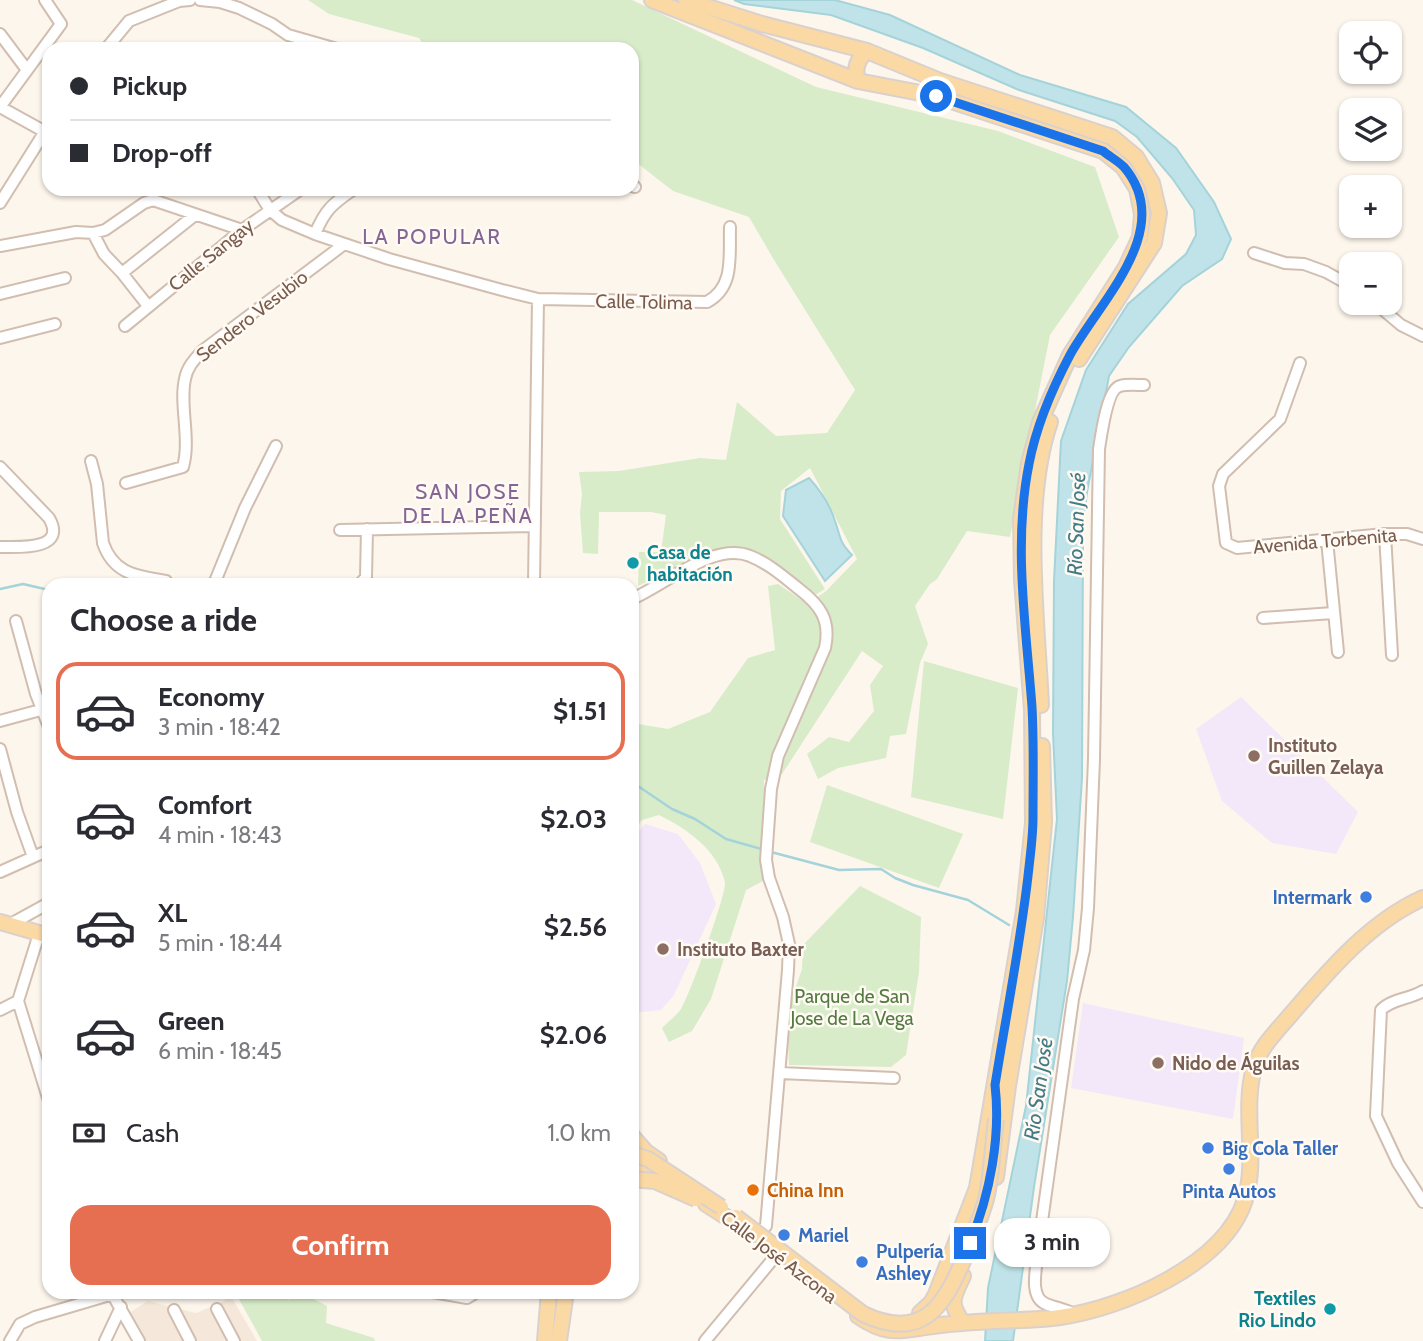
<!DOCTYPE html>
<meta charset="utf-8">
<style>
body{margin:0;font-family:Cabin,sans-serif;background:#f7f7f7;color:#2b2b33;height:100vh;display:flex;flex-direction:column;font-size:26px;white-space:nowrap}
*{box-sizing:border-box;margin:0}
p{font-size:23px;color:#7c7c81}
.icon{flex:none;width:38px;height:38px;fill:none;stroke:currentColor;stroke-width:2;stroke-linecap:round;stroke-linejoin:round}
.map{position:relative;flex:1;overflow:hidden}
.sheet{position:absolute;left:42px;top:578px;width:597px;height:721px;display:flex;flex-direction:column;background:#fff;border-radius:21px;box-shadow:0 2px 5px #0004}
.sheet>*{flex:none}
.guide{position:absolute;left:42px;top:42px;width:597px;height:154px;border-radius:21px;box-shadow:0 2px 5px #0004;display:grid;align-content:center;height:154px;padding:0 28px;background:#fff}
.fabs{position:absolute;left:1339px;top:21px;display:grid;gap:14px}
.fabs a{display:grid;place-items:center;width:63px;height:63px;border-radius:14px;background:#fff;box-shadow:0 2px 5px #0004;font-size:35px}
.end{position:absolute;width:32px;height:32px;margin:-16px;border:9px solid #1a73e8;background:#fff;box-shadow:0 0 0 4px #fff}
.from{border-radius:50%}
.bubble{position:absolute;height:49px;border-radius:21px;background:#fff;box-shadow:0 2px 5px #0004;font-size:23px;font-weight:700;line-height:49px;text-align:center}
.guide b{display:flex;align-items:center;gap:24px;height:66px;font-size:26px}
.guide b+b{border-top:2px solid #e1e1e2}
.guide i{width:18px;height:18px;background:#2b2b33}
ul{padding:0;list-style:none}
li{display:flex;align-items:center;gap:21px;height:98px;margin:0 14px 10px;padding:0 14px;border:4px solid transparent;border-radius:21px}
li div{flex:1}
li b{display:block;font-size:26px}
li em{font-style:normal;font-weight:700}
li.on{border-color:#e76f51}
li>.icon{width:63px;height:63px;stroke-width:1.5}
h2{padding:0 28px;font-size:32px;line-height:84px}
.pay{display:flex;align-items:center;gap:18px;height:77px;padding:0 28px;font-size:26px}
.pay p{margin-inline-start:auto}
.cta{display:flex;gap:14px;margin-top:auto;padding:14px 28px}
.cta a{flex:1;height:80px;border-radius:21px;background:#e76f51;color:#fff;font-size:28px;font-weight:700;line-height:80px;text-align:center}
.map>svg:first-child{display:block}
.residential{fill:#f5e8da}
.education{fill:#f3e8fa}
.green{fill:#d8ecc9}
.water{fill:#bfe3e8;stroke:#a5d3da;stroke-width:2}
.lines{fill:none;stroke-linecap:round;stroke-linejoin:round}
.stream{stroke:#a5d3da;stroke-width:2.5}
.minor-casing{stroke:#d1beb0;stroke-width:14}
.major-casing{stroke:#dad1cd;stroke-width:18}
.minor{stroke:#fff;stroke-width:10}
.major{stroke:#fbd9a5;stroke-width:14}
.major-bridge-casing{stroke:#dad1cd;stroke-width:18;stroke-linecap:butt}
.major-bridge{stroke:#fbd9a5;stroke-width:14}
.route{stroke:#1a73e8;stroke-width:9}
.culture-dot{fill:#0f9aa8;stroke:#fffaf3;stroke-width:2.5}
.education-dot{fill:#8d6e63;stroke:#fffaf3;stroke-width:2.5}
.shop-dot{fill:#3f7fe0;stroke:#fffaf3;stroke-width:2.5}
.food-dot{fill:#e8710a;stroke:#fffaf3;stroke-width:2.5}
.labels{text-anchor:middle;dominant-baseline:central;stroke-width:5;stroke-linejoin:round;paint-order:stroke}
.street-label{font-size:19px;fill:#7a5c4d;stroke:#fffaf3}
.culture-label{font-size:19px;font-weight:bold;fill:#0d838f;stroke:#fffaf3;text-anchor:start}
.education-label{font-size:19px;font-weight:bold;fill:#785e54;stroke:#fffaf3;text-anchor:start}
.shop-label{font-size:19px;font-weight:bold;fill:#366cbe;stroke:#fffaf3;text-anchor:start}
.park-label{font-size:19px;fill:#537a41;stroke:#fffaf3}
.food-label{font-size:19px;font-weight:bold;fill:#c56008;stroke:#fffaf3;text-anchor:start}
.neighbourhood-label{font-size:21px;letter-spacing:2px;fill:#846695;stroke:#fffaf3}
.water-label{font-size:21px;font-style:italic;fill:#437c86;stroke:#fffaf3}
</style>
<div class="map">
<svg width="1423" height="1341" viewBox="0 0 1423 1341">
<rect width="100%" height="100%" fill="#fdf6ec"/>
<path class="residential" d="M232,1298L257,1341H144L129,1313L148,1301L196,1313L210,1307L212,1310L226,1299Z"/>
<path class="education" d="M1241,697L1358,812L1336,854L1272,843L1222,801L1196,729Z
M645,824L678,834L700,863L716,904L674,995L661,1010L632,1013V840Z
M1083,1003L1244,1038L1233,1119L1071,1088Z"/>
<path class="green" d="M308,0H632L816,87L998,131L1095,167L1119,237L1050,335L1010,537L967,531L937,579L930,584L915,606L928,644L920,663L906,734L890,736L886,758L838,768L818,779L807,754L829,737L849,742L874,711L870,685L883,666L862,651L782,774L764,780L763,881L746,890L711,999L692,1031L669,1042L662,1028C668,1022 676,1016 681,1009C689,997 727,893 725,882C717,849 687,829 659,815L642,820L632,833V723L668,729L710,712L748,658L775,650L768,586L778,584L808,604L826,591L857,559L810,468L781,491L780,519L825,589L815,595L764,556L729,553L702,556L638,586L639,552H661L666,515L651,512H599L598,554L583,553L580,513L582,494L579,472L619,471L700,458L726,460L737,402L776,436L827,433L855,390L774,260L749,217L673,191L632,159V49H426L419,38L329,14Z
M924,661L1018,688L1003,819L911,797Z
M827,785L963,834L939,888L810,842Z
M860,886L921,917L919,972L906,1055L891,1067L789,1065L787,1013L802,969L803,945Z
M235,1292H282L289,1300L300,1292L327,1306L326,1323L374,1338L375,1341H262Z"/>
<path class="water" d="M734,0H835L890,15L1020,75L1126,107L1176,148L1214,202L1231,239L1222,259L1182,286L1129,347L1109,376L1087,492L1083,527L1082,778L1073,917L1067,981L1034,1187L1013,1341H985L988,1288L1026,1106L1057,819L1053,733L1054,581L1061,441L1086,370L1128,304L1186,254L1196,235L1194,210L1172,178L1137,137L1115,121L1019,90L923,48L831,15L744,4Z
M809,478C821,491 830,505 835,521C841,538 839,542 852,555L825,581L783,516L786,490Z"/>
<g class="lines">
<path class="stream" d="M0,589L23,584L49,590
M632,782L672,809L695,819L726,839L765,850
M771,852L839,870L881,869L895,878L913,885L968,900L1009,925"/>
<g class="minor-casing">
<path id="minor" d="M200,0L220,2L239,8L272,24L288,35L337,49
M0,34L27,70
M106,49L129,21L179,1L190,0
M0,107L61,24L45,0
M0,107L49,134
M632,186L635,187
M257,189L270,210L282,220L315,234L389,259L502,290L538,299L707,302C735,287 729,256 730,227
M0,203L49,125
M93,233L104,254L122,273
M315,234C325,210 332,204 354,189
M0,246L76,232L93,233L105,230L144,203L153,200L242,230
M1254,253L1285,263L1304,264L1326,272L1351,286
M0,294L65,278
M1375,303L1401,325L1423,336
M148,306L122,273L195,215
M125,326L242,230L301,189
M0,338L55,324
M1300,363L1280,419L1223,474L1219,486L1226,543L1237,548L1385,534H1407L1423,539
M91,461L97,484L103,543C114,575 138,576 166,581L167,584
M0,467L49,518C68,551 17,547 0,547
M126,483L183,467C191,439 179,404 185,379C187,367 195,359 202,351L343,245
M340,530L534,526
M1385,534L1392,655
M1327,540L1338,652
M214,584L245,508L276,446
M360,584L366,577L367,529
M534,584L538,299
M632,599C665,585 714,541 750,556C768,563 784,577 799,589C820,605 831,620 825,648L778,756L771,789L766,860L769,878L783,917L789,944L788,970L766,1226L756,1236
M1263,618L1333,613
M16,621L36,694L49,727
M0,721L48,708
M0,749L17,812L33,857
M0,872L49,850
M9,925L49,903
M1423,991C1410,999 1391,999 1381,1010L1376,1116L1398,1163L1423,1202
M18,1001L49,1101
M0,1010L18,1001L39,934
M780,1073L894,1078
M111,1292L139,1341
M433,1292L467,1298L477,1292
M217,1309L234,1341
M174,1310L190,1341
M1074,1314C1065,1309 1056,1308 1046,1304C1028,1297 1037,1266 1038,1250L1073,999L1084,950L1088,908L1094,759L1099,449C1101,437 1107,389 1120,386C1127,384 1137,385 1144,385
M10,1341L20,1324L35,1317L113,1294
M105,1341L121,1307
M705,1341L778,1253"/>
</g>
<g class="major-casing">
<path id="major" d="M652,0L858,81L936,96L1103,151L1123,167L1137,189L1142,214L1140,237L1126,267L1070,355L1040,422L1029,463L1021,519L1022,580L1032,710L1033,823L1024,911L977,1188L936,1294L931,1303L920,1313
M686,0L762,24L867,51L940,81L1112,137L1136,157L1152,183L1159,213L1154,243L1079,359
M858,81C854,69 857,59 867,51
M1041,705C1037,619 1022,503 1050,422
M0,922L49,936
M632,1136L646,1152L659,1161
M632,1165L668,1181
M996,1177L1008,1086L1036,918L1044,823L1042,746
M706,1204L745,1229
M963,1276C953,1298 948,1302 963,1323
M858,1316C888,1337 901,1330 933,1326C954,1323 976,1322 997,1321C1018,1320 1040,1320 1060,1317C1123,1308 1224,1265 1245,1200C1258,1158 1242,1111 1254,1068C1260,1046 1279,1029 1293,1012C1330,969 1370,922 1423,898
M545,1341L549,1292
M559,1341L566,1292"/>
</g>
<use href="#minor" class="minor"/>
<use href="#major" class="major"/>
<g class="major-bridge-casing">
<path id="major-bridge" d="M632,1154L648,1159L721,1207
M632,1179L655,1181L696,1199
M736,1217L863,1314C920,1341 943,1309 963,1261C971,1239 982,1217 987,1195C992,1170 993,1144 996,1119"/>
</g>
<use href="#major-bridge" class="major-bridge"/>
</g>
<g class="lines">
<path class="route" d="M936,96L1103,151C1109,156 1118,161 1124,167C1177,229 1099,302 1070,355C1052,389 1036,427 1029,464C1013,544 1026,626 1032,707C1034,744 1033,781 1033,818C1033,837 1030,857 1028,876C1020,946 1006,1016 995,1085C1001,1137 990,1194 970,1243"/>
</g>
<g class="culture-dot">
<circle cx="633" cy="563" r="7"/>
<circle cx="1330" cy="1309" r="7"/>
</g>
<g class="education-dot">
<circle cx="1254" cy="756" r="7"/>
<circle cx="663" cy="949" r="7"/>
<circle cx="1158" cy="1063" r="7"/>
</g>
<g class="shop-dot">
<circle cx="1366" cy="897" r="7"/>
<circle cx="1208" cy="1148" r="7"/>
<circle cx="1229" cy="1169" r="7"/>
<circle cx="784" cy="1235" r="7"/>
<circle cx="862" cy="1262" r="7"/>
</g>
<circle class="food-dot" cx="753" cy="1190" r="7"/>
<g class="labels">
<g class="street-label">
<text transform="translate(211 255) rotate(-39)">Calle Sangay</text>
<text transform="translate(644 302) rotate(1)">Calle Tolima</text>
<text transform="translate(252 316) rotate(-38)">Sendero Vesubio</text>
<text transform="translate(1325 541) rotate(-5)">Avenida Torbenita</text>
<text transform="translate(779 1257) rotate(37)">Calle José Azcona</text>
</g>
<g class="culture-label">
<text x="647" y="552">Casa de<tspan x="647" dy="22">habitación</tspan></text>
<text x="1316" y="1298" text-anchor="end">Textiles<tspan x="1316" dy="22">Rio Lindo</tspan></text>
</g>
<g class="education-label">
<text x="1268" y="745">Instituto<tspan x="1268" dy="22">Guillen Zelaya</tspan></text>
<text x="677" y="949">Instituto Baxter</text>
<text x="1172" y="1063">Nido de Águilas</text>
</g>
<g class="shop-label">
<text x="1352" y="897" text-anchor="end">Intermark</text>
<text x="1222" y="1148">Big Cola Taller</text>
<text x="1229" y="1191" text-anchor="middle">Pinta Autos</text>
<text x="798" y="1235">Mariel</text>
<text x="876" y="1251">Pulpería<tspan x="876" dy="22">Ashley</tspan></text>
</g>
<g class="park-label">
<text x="852" y="996">Parque de San<tspan x="852" dy="22">Jose de La Vega</tspan></text>
</g>
<g class="food-label">
<text x="767" y="1190">China Inn</text>
</g>
<g class="neighbourhood-label">
<text x="432" y="236">LA POPULAR</text>
<text x="468" y="491">SAN JOSE<tspan x="468" dy="24">DE LA PEÑA</tspan></text>
</g>
<g class="water-label">
<text transform="translate(1076 524) rotate(-88)">Río San José</text>
<text transform="translate(1038 1089) rotate(-82)">Río San José</text>
</g>
</g>
</svg>
<div class="fabs">
<a><svg class="icon" aria-label="locate" viewBox="0 0 24 24"><circle cx="12" cy="12" r="6"/><path d="M12 2v4M12 18v4M2 12h4M18 12h4"/></svg></a>
<a><svg class="icon" aria-label="layers" viewBox="0 0 24 24"><path d="M12 4l9 5-9 5-9-5zM3 14l9 5 9-5"/></svg></a>
<a>+</a>
<a>−</a>
</div>
<i class="end from" style="left:936px;top:96px"></i>
<i class="end" style="left:970px;top:1243px"></i>
<div class="bubble" style="left:994px;top:1218px;width:116px">3 min</div>
<div class="guide">
<b><i class="from"></i>Pickup</b>
<b><i></i>Drop-off</b>
</div>
<section class="sheet">
<h2>Choose a ride</h2>
<ul>
<li class="on"><svg class="icon" aria-label="car" viewBox="0 0 24 24"><path d="M5 17H2v-5l4-1 3-4h7l3 4 3 1v5h-3M9 17h6M6 11h13"/><circle cx="7" cy="17" r="2"/><circle cx="17" cy="17" r="2"/></svg><div><b>Economy</b><p>3 min · 18:42</p></div><em>$1.51</em></li>
<li><svg class="icon" aria-label="car" viewBox="0 0 24 24"><path d="M5 17H2v-5l4-1 3-4h7l3 4 3 1v5h-3M9 17h6M6 11h13"/><circle cx="7" cy="17" r="2"/><circle cx="17" cy="17" r="2"/></svg><div><b>Comfort</b><p>4 min · 18:43</p></div><em>$2.03</em></li>
<li><svg class="icon" aria-label="car" viewBox="0 0 24 24"><path d="M5 17H2v-5l4-1 3-4h7l3 4 3 1v5h-3M9 17h6M6 11h13"/><circle cx="7" cy="17" r="2"/><circle cx="17" cy="17" r="2"/></svg><div><b>XL</b><p>5 min · 18:44</p></div><em>$2.56</em></li>
<li><svg class="icon" aria-label="car" viewBox="0 0 24 24"><path d="M5 17H2v-5l4-1 3-4h7l3 4 3 1v5h-3M9 17h6M6 11h13"/><circle cx="7" cy="17" r="2"/><circle cx="17" cy="17" r="2"/></svg><div><b>Green</b><p>6 min · 18:45</p></div><em>$2.06</em></li>
</ul>
<div class="pay"><svg class="icon" aria-label="cash" viewBox="0 0 24 24"><path d="M3 7h18v10H3z"/><circle cx="12" cy="12" r="2"/></svg>Cash<p>1.0 km</p></div>
<div class="cta"><a>Confirm</a></div>
</section>
</div>
